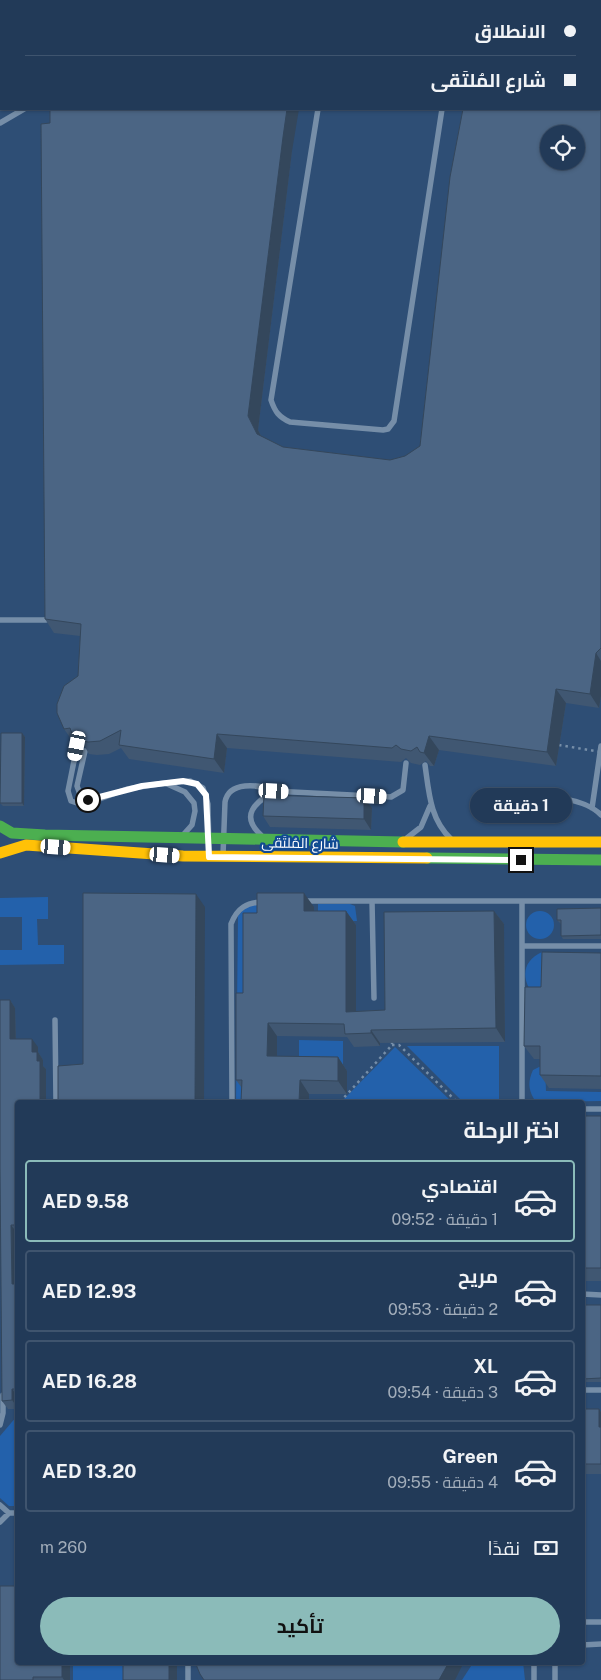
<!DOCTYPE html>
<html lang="ar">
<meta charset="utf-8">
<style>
body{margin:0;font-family:"Public Sans",Cairo,sans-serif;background:#2a415e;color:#f1f3f6;direction:rtl;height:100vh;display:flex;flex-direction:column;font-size:19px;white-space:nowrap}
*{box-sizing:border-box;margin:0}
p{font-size:16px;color:#a2adba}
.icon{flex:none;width:28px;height:28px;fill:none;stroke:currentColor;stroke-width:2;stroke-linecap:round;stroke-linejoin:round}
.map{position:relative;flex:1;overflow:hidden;direction:ltr}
.panel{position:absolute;left:15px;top:1100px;width:570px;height:565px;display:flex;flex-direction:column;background:#223a58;border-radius:5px;box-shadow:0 1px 4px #0004,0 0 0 1px #3f546e;direction:rtl}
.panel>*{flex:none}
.banner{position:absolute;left:0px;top:0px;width:601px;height:110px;box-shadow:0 1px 4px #0004,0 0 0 1px #3f546e;direction:rtl;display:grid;align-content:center;height:110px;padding:0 25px;background:#223a58}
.tools{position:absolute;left:540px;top:125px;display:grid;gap:10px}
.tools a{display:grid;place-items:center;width:45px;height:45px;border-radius:50%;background:#223a58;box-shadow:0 1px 4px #0004,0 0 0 1px #3f546e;font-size:25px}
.end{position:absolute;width:22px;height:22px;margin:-11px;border:6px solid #fff;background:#111;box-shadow:0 0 0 2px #111}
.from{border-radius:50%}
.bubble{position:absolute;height:35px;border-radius:18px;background:#223a58;box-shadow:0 1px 4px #0004,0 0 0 1px #3f546e;font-size:16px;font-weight:700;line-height:35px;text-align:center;direction:rtl}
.car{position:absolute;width:15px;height:30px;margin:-15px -8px;border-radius:6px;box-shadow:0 0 4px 1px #0007;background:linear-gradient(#fff 24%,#345 0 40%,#fff 0 76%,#345 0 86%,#fff 0)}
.banner b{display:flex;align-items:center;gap:18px;height:48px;font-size:19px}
.banner b+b{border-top:1px solid #3f546e}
.banner i{width:12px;height:12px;background:#f1f3f6}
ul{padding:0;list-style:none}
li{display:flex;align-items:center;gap:15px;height:82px;margin:0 10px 8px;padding:0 15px;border:2px solid #3f546e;border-radius:5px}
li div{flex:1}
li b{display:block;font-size:19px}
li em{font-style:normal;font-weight:700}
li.active{border-color:#8bbbb9}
li>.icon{width:45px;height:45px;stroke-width:1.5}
h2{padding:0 25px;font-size:22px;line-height:60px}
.pay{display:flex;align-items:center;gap:12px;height:55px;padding:0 25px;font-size:19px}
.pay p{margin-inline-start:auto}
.button{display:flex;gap:10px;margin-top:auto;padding:10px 25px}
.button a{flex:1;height:58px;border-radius:30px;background:#8bbbb9;color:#111;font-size:20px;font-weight:700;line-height:58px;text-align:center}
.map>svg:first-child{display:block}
.green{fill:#2361ab}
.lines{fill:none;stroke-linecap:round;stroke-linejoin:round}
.path{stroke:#768ea8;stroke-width:2.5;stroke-dasharray:2.5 4;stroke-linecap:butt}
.lane{stroke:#768ea8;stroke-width:5.5}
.fast{stroke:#4caf50;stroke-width:11}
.slow{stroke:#ffc107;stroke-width:11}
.path-bridge{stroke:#768ea8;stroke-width:2.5;stroke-dasharray:2.5 4;stroke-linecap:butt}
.wall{fill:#405772}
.shaded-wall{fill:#34475c}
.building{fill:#4b6584;stroke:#34475c;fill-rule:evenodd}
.route{stroke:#fff;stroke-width:6}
.labels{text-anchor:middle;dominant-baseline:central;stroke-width:4.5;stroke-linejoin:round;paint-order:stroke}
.street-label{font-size:14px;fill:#fff;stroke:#104a93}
</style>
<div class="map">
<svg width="601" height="1680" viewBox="0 0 601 1680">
<rect width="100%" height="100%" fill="#2e4e75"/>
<path class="green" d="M48,897V919H37L38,945H64V964L0,965V950H22V917H0V898Z
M265,902L244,1004L243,1102H236L238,916L247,906Z
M318,904H350L355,906L357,921H318Z
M526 925a14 14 0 1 1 28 0a14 14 0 1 1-28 0Z
M542,952L556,953L548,996L529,988C521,973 526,959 542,952Z
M299,1040L343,1041V1065H299Z
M407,1046H499V1102H463Z
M395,1047L452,1102H341Z
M545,1064L546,1091L601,1092V1101L544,1102L534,1099C528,1089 528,1081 533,1070Z
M17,1416V1506H9L0,1498V1436Z
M523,1662L525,1680H462L473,1663Z
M73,1663H130L129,1680H73Z"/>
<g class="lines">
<path class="path" d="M392,1045H399L457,1102
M340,1102L392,1045V1042"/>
<path class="lane" d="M386,1V0
M409,1V0
M0,96L1,97
M318,109L271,400C275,412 279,417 290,422L383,430L388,429L394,421L442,109
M0,123L24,109
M0,620H46
M77,746L68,791L71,801L83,805L127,789L165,783L185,792L194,803L195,811L192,825L183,835
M85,751L77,786L81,797L92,800
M425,765C429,793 430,819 451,839
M167,783L190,781L203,788L208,804L209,855
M502,793C530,796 582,794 601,815
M592,808L601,746
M261,835C239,815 256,803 273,791
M407,838L421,827L430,806
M223,855L225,802C229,781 258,784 273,791L391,797L403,790L406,763
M303,901H601
M372,901L374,998
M522,946H601
M55,1020L56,1102
M232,1102L231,924C237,908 247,902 264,902
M522,1102V901
M582,1109H601
M582,1294L601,1295
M582,1390H601
M0,1425L3,1413V1395
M0,1505L9,1513H18
M0,1522L9,1513
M582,1622H601
M582,1645L601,1644
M534,1662V1680
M555,1662V1680
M188,1680V1662"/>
<path class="fast" d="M0,826L12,833L45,835L403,842
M427,858L601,860"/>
<path class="slow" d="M403,842H601
M0,853L26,845L183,856L427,858"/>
<path class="path-bridge" d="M559,745L601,752"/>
</g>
<path class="wall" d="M601,0V696L599,708L566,703L556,766L439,750L434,766H430L426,761L420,765L411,763L406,758L401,762L227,748L224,773L129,759L121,748L109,754L97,755L89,754L85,747L81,748L77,742L74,743L64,729L78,676L80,636L54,633L45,619L50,123L292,151L258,430L261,436L283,447L390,460L405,456L420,446Z
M22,733L25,737L24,806H3L0,803Z
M364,798L372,808L371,830L270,827L263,816Z
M314,907V911H346L356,925V1011L385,1010L494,911L504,924L505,1042L380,1043V1046L354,1047L347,1037L277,1036V1056L338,1057L347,1071V1094H309V1102H242V1088L236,1080L243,993L257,913Z
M601,908V939H563L561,936V924L557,920Z
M601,953V1089L549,1088L540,1075V1059H534L524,1046L541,987Z
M10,1000L15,1008L16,1039L38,1047V1052L43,1060V1066L46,1069L18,1102V1409H8L2,1401Z
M582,1116H601V1281H582Z
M582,1305H601V1382H582Z
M582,1409H599L601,1412V1474H582Z
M18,1662H70V1680H0Z"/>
<path class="shaded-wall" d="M304,0H316V1H304Z
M287,109H299L292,151L258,430L267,448L257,434L248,416L283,137Z
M596,653L601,661V696L599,708L590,694Z
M556,689L566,703L556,766L547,752Z
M22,733L25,737L24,806L22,803Z
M217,734L227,748L224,773L214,759Z
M429,736L439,750L434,766L424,753Z
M364,798L372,808L371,830L364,819Z
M304,893L314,907V925L304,911Z
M196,894L205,907L204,1102H195Z
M346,911L356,925V1025L346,1012Z
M494,911L504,924L505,1042L496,1028Z
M10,1000L15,1008L16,1047L10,1039Z
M268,1023L277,1036V1070L267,1056Z
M371,1030L380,1043V1046L371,1033Z
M32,1039L38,1047V1052L43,1060V1066L46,1069V1102H40L32,1052Z
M338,1057L347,1071V1094L338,1081Z
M300,1080L309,1094V1102H299Z
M11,1225L17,1233V1293L12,1284Z
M12,1389L18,1397V1408L12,1400Z
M599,1409L601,1412V1431L599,1427Z
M62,1662H70V1680H64L62,1677Z
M169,1662H177V1680H169Z
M449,1662H464L455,1680H439Z"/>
<path class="building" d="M49,0H304V1H49Z
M484,0H601V648L596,653L590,694L556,689L547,752L429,736L424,753L420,752L417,747L411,751L401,749L396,745L392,748L217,734L214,759L119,745L121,730L100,741L88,742L80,740L77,733L72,734L70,728L64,729L57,713V704L64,686L78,676L81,624L45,619L41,124L50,123V109H287L283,137L248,416L257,434L283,447L390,460L405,456L420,446L450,177L463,109H600V1H484ZM549,134H576V161H549Z
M1,733H22V803H0Z
M264,795L364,798V819L263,816Z
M83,893L196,894L195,1102H58V1066L83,1064Z
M257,893H304V911H346V1012L385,1010L384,912L494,911L496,1028L371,1030V1033L345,1034L344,1024L268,1023L267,1056L338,1057V1081L300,1080L299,1102H241L242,1080H236V993H243V913H257Z
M601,908V935L561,936V920H557V909Z
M542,952L601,953V1076L540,1075V1046H524L525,987H541Z
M0,1000H10V1039H32V1052H37V1061H40V1102H18V1225H11L12,1284H18V1389H12V1400L2,1401L0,1169Z
M582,1116H601V1268H582Z
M582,1305H601V1378L582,1379Z
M582,1409H599V1427H601V1464H582Z
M0,1586H18V1662H62V1677H33V1680H0Z
M123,1662H169V1680H123Z
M195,1662H449L439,1680H204L200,1674Z"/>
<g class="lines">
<path class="route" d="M88,800L142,786L183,781L197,784L206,795L209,857L521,860"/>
</g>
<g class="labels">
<g class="street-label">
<text transform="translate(300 843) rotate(1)">شارع المُلتَقى</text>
</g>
</g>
</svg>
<div class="tools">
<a><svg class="icon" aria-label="locate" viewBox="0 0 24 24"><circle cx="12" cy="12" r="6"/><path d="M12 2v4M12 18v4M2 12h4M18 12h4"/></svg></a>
</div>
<i class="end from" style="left:88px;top:800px"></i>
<i class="end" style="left:521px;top:860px"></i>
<div class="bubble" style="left:470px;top:788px;width:102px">1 دقيقة</div>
<i class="car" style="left:77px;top:746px;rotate:191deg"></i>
<i class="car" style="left:274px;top:791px;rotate:93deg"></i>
<i class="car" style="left:372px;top:796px;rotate:93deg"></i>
<i class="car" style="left:56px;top:847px;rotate:94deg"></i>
<i class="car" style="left:165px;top:855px;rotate:94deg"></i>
<div class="banner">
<b><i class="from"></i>الانطلاق</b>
<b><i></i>شارع المُلتَقى</b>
</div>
<section class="panel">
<h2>اختر الرحلة</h2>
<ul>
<li class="active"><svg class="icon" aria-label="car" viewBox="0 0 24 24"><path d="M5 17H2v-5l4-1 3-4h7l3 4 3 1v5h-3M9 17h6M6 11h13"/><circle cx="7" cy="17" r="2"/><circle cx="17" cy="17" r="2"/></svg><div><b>اقتصادي</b><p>1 دقيقة · 09:52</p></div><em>AED 9.58</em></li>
<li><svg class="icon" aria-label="car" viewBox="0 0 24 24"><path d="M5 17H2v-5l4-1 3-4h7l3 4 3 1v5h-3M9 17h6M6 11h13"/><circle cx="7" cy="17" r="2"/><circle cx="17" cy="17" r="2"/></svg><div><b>مريح</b><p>2 دقيقة · 09:53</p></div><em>AED 12.93</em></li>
<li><svg class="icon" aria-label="car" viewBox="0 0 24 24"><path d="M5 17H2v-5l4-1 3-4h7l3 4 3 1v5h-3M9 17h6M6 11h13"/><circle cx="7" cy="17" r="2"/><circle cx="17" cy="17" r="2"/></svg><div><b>XL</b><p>3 دقيقة · 09:54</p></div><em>AED 16.28</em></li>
<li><svg class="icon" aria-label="car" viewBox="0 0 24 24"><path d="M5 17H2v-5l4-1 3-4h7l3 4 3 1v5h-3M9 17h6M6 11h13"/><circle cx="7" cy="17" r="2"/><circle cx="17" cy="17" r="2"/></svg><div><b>Green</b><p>4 دقيقة · 09:55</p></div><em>AED 13.20</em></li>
</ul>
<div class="pay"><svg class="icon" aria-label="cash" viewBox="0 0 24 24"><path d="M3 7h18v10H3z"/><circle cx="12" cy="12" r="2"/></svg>نقدًا<p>260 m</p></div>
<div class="button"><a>تأكيد</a></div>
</section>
</div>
